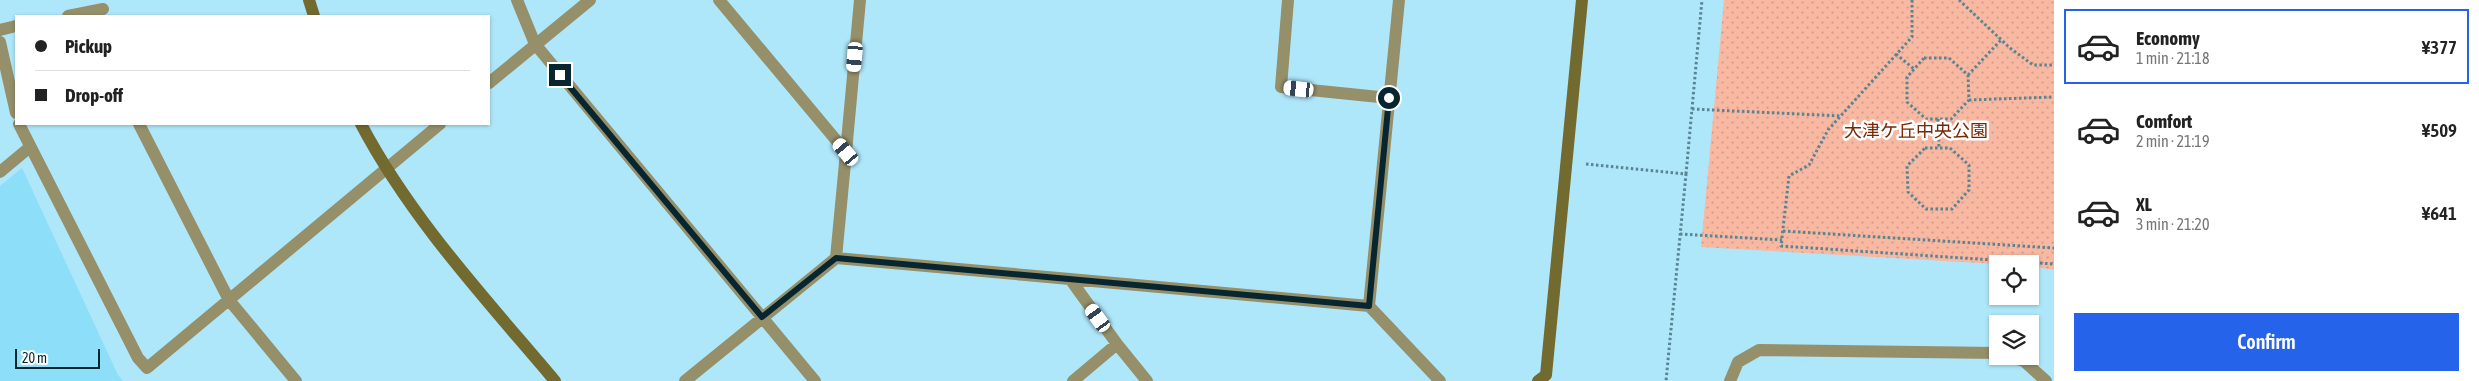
<!DOCTYPE html>
<meta charset="utf-8">
<style>
body{margin:0;font-family:"Asap Condensed","Noto Sans JP",sans-serif;background:#f6f6f6;color:#222;height:100vh;display:flex;flex-direction:column;font-size:19px;white-space:nowrap}
*{box-sizing:border-box;margin:0}
p{font-size:16px;color:#767676}
.icon{flex:none;width:28px;height:28px;fill:none;stroke:currentColor;stroke-width:2;stroke-linecap:round;stroke-linejoin:round}
.map{position:relative;flex:1;overflow:hidden}
.panel{display:flex;flex-direction:column;background:#fff;width:425px}
.panel>*{flex:none}
.top-card{position:absolute;left:15px;top:15px;width:475px;height:110px;border-radius:0px;box-shadow:0 1px 4px #0004;display:grid;align-content:center;height:110px;padding:0 20px;background:#fff}
.tools{position:absolute;left:1989px;top:255px;display:grid;gap:10px}
.tools a{display:grid;place-items:center;width:50px;height:50px;border-radius:0px;background:#fff;box-shadow:0 1px 4px #0004;font-size:25px}
.scale{position:absolute;left:15px;bottom:12px;width:85px;box-sizing:border-box;padding-left:5px;border:2px solid #07262f;border-top:0;font-size:14px;line-height:18px;white-space:nowrap;color:#07262f;-webkit-text-stroke:4px #fdfdfd;paint-order:stroke}
.end{position:absolute;width:22px;height:22px;margin:-11px;border:6px solid #07262f;background:#fff;box-shadow:0 0 0 2px #fff}
.from{border-radius:50%}
.car{position:absolute;width:15px;height:30px;margin:-15px -8px;border-radius:6px;box-shadow:0 0 4px 1px #0007;background:linear-gradient(#fff 24%,#345 0 40%,#fff 0 76%,#345 0 86%,#fff 0)}
.top-card b{display:flex;align-items:center;gap:18px;height:48px;font-size:19px}
.top-card b+b{border-top:1px solid #e0e0e0}
.top-card i{width:12px;height:12px;background:#222}
ul{padding:9px 0 0;list-style:none}
li{display:flex;align-items:center;gap:15px;height:75px;margin:0 10px 8px;padding:0 10px;border:2px solid transparent;border-radius:0px}
li div{flex:1}
li b{display:block;font-size:19px}
li em{font-style:normal;font-weight:600}
li.on{border-color:#2563eb}
li>.icon{width:45px;height:45px;stroke-width:1.5}
.action{display:flex;gap:10px;margin-top:auto;padding:10px 20px}
.action a{flex:1;height:58px;border-radius:0px;background:#2563eb;color:#fff;font-size:20px;font-weight:600;line-height:58px;text-align:center}
main{display:flex;flex:1;min-height:0}
.map>svg:first-child{display:block}
.built{fill:#8cdef9}
.park{fill:url(#park-dots)}
.lines{fill:none;stroke-linecap:round;stroke-linejoin:round}
.path{stroke:#598492;stroke-width:3;stroke-dasharray:2.5 2.5;stroke-linecap:butt}
.street{stroke:#958f6a;stroke-width:12}
.secondary{stroke:#726a2f;stroke-width:12}
.route{stroke:#07262f;stroke-width:6}
.labels{text-anchor:middle;dominant-baseline:central;stroke-width:5;stroke-linejoin:round;paint-order:stroke}
.park-label{font-size:18px;fill:#772803;stroke:#fdfdfd}
</style>
<main>
<div class="map">
<svg width="2054" height="381" viewBox="0 0 2054 381">
<defs>
<pattern id="park-dots" width="8" height="8" patternUnits="userSpaceOnUse" patternTransform="scale(1.25)"><rect width="8" height="8" fill="#f8b8a1"/><path d="M2 2h.1M6 6h.1" fill="none" stroke="#d39e8b" stroke-width="1.8" stroke-linecap="round"/></pattern>
</defs>
<rect width="100%" height="100%" fill="#afe7fa"/>
<path class="built" d="M22,168L118,375L123,381H0V186Z"/>
<path class="park" d="M1724,0H2054V270L2030,266V264H1997L1701,247Z"/>
<g class="lines">
<path class="path" d="M1912,0V37L1828,130L1809,165L1789,176L1781,246L2054,264
M1959,0L2010,48L2033,65H2054
M1896,54L1914,69
M1924,58H1949L1968,75L1969,100L1951,119H1926L1907,102V77Z
M1968,75L2001,40
M1969,100L2054,97
M1692,109L1841,116
M1938,119L1939,148
M1925,148H1950L1969,165V190L1952,209H1926L1908,192L1907,166Z
M1586,164L1686,174L1666,381
M1686,174L1702,0
M1783,231L2054,248
M1680,234L1782,240"/>
<path class="street" d="M517,0L535,44L815,381
M719,0L846,152L836,258L1070,279L1117,344L1147,381
M1288,0L1281,87L1389,98
M68,16L103,9
M0,30L16,26
M0,42L16,113
M489,83L590,0
M19,124L138,358L147,368L440,124
M139,124L229,300L296,381
M846,152L860,0
M0,172L30,147
M1070,279L1369,306L1440,381
M1369,306L1399,0
M2009,356L2024,361L2046,381
M685,381L836,258
M1073,381L1117,344
M1730,381L1738,362L1759,350L1998,353"/>
<path class="secondary" d="M309,0L314,16
M361,124C411,219 486,299 555,381
M1538,381L1546,375L1582,0"/>
</g>
<g class="lines">
<path class="route" d="M560,75L762,317L836,258L1369,306L1389,98"/>
</g>
<g class="labels">
<g class="park-label">
<text x="1916" y="130">大津ケ丘中央公園</text>
</g>
</g>
</svg>
<div class="tools">
<a><svg class="icon" aria-label="locate" viewBox="0 0 24 24"><circle cx="12" cy="12" r="6"/><path d="M12 2v4M12 18v4M2 12h4M18 12h4"/></svg></a>
<a><svg class="icon" aria-label="layers" viewBox="0 0 24 24"><path d="M12 4l9 5-9 5-9-5zM3 14l9 5 9-5"/></svg></a>
</div>
<div class="scale">20 m</div>
<i class="end from" style="left:1389px;top:98px"></i>
<i class="end" style="left:560px;top:75px"></i>
<i class="car" style="left:855px;top:57px;rotate:185deg"></i>
<i class="car" style="left:1299px;top:89px;rotate:276deg"></i>
<i class="car" style="left:846px;top:152px;rotate:320deg"></i>
<i class="car" style="left:1098px;top:318px;rotate:324deg"></i>
<div class="top-card">
<b><i class="from"></i>Pickup</b>
<b><i></i>Drop-off</b>
</div>
</div>
<section class="panel">
<ul>
<li class="on"><svg class="icon" aria-label="car" viewBox="0 0 24 24"><path d="M5 17H2v-5l4-1 3-4h7l3 4 3 1v5h-3M9 17h6M6 11h13"/><circle cx="7" cy="17" r="2"/><circle cx="17" cy="17" r="2"/></svg><div><b>Economy</b><p>1 min · 21:18</p></div><em>¥377</em></li>
<li><svg class="icon" aria-label="car" viewBox="0 0 24 24"><path d="M5 17H2v-5l4-1 3-4h7l3 4 3 1v5h-3M9 17h6M6 11h13"/><circle cx="7" cy="17" r="2"/><circle cx="17" cy="17" r="2"/></svg><div><b>Comfort</b><p>2 min · 21:19</p></div><em>¥509</em></li>
<li><svg class="icon" aria-label="car" viewBox="0 0 24 24"><path d="M5 17H2v-5l4-1 3-4h7l3 4 3 1v5h-3M9 17h6M6 11h13"/><circle cx="7" cy="17" r="2"/><circle cx="17" cy="17" r="2"/></svg><div><b>XL</b><p>3 min · 21:20</p></div><em>¥641</em></li>
</ul>
<div class="action"><a>Confirm</a></div>
</section>
</main>
